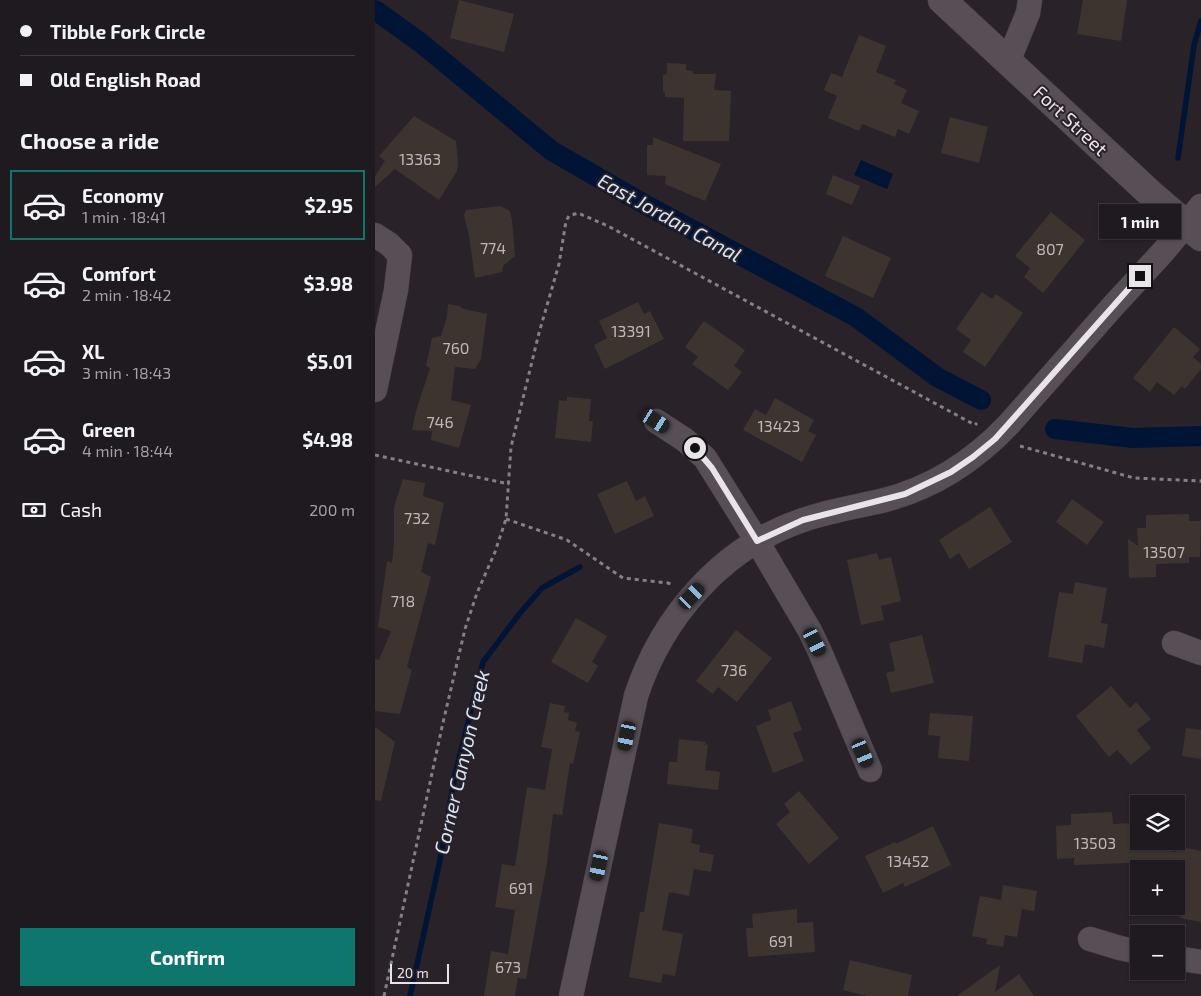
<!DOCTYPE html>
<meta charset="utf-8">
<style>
body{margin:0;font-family:"Exo 2",sans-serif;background:#272328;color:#f1f3f6;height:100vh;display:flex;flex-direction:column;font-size:19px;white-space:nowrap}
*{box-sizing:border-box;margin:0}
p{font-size:16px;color:#a1a1a4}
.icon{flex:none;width:28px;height:28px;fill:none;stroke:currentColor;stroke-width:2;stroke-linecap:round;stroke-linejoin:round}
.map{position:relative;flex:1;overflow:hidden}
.sheet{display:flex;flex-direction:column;background:#1f1a1f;width:375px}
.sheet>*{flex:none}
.banner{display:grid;align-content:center;height:110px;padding:0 20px;background:#1f1a1f}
.buttons{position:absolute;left:755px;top:795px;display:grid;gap:10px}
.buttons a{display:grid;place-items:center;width:55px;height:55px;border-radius:0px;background:#1f1a1f;box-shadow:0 1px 4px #0004,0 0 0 1px #3c383d;font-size:25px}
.scale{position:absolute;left:15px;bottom:12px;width:59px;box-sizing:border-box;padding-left:5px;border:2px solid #e9e4e8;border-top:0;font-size:14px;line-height:18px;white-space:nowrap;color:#e9e4e8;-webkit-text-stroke:4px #292229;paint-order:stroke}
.end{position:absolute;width:22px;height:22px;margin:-11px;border:6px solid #e9e4e8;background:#111;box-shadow:0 0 0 2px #111}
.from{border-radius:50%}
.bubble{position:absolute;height:35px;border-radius:0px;background:#1f1a1f;box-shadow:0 1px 4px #0004,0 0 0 1px #3c383d;font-size:16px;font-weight:700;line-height:35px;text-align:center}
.car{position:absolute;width:15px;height:30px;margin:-15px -8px;border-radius:6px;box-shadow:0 0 4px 1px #0007;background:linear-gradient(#222 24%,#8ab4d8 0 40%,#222 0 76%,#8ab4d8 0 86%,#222 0)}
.banner b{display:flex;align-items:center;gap:18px;height:48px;font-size:19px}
.banner b+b{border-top:1px solid #3c383d}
.banner i{width:12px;height:12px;background:#f1f3f6}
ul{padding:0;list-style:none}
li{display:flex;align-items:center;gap:15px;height:70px;margin:0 10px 8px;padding:0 10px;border:2px solid transparent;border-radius:0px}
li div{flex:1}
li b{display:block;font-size:19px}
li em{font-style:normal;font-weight:700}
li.current{border-color:#0f766e}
li>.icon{width:45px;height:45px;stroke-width:1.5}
h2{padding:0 20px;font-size:22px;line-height:60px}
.pay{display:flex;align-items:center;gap:12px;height:55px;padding:0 20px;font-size:19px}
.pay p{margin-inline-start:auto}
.action{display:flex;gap:10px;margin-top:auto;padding:10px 20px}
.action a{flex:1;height:58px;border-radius:0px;background:#0f766e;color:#fff;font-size:20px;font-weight:700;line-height:58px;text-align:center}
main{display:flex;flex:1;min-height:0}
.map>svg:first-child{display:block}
.water{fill:#001435}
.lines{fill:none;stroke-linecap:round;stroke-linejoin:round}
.stream{stroke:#001435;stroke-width:5.5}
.canal{stroke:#001435;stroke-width:20}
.building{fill:#3e342f}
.minor-casing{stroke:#463f45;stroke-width:25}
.tertiary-casing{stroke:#463f45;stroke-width:29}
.path{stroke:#868085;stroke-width:3;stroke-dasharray:4 4;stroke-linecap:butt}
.minor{stroke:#574e56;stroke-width:24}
.tertiary{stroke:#574e56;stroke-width:28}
.route{stroke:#e9e4e8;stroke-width:6}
.labels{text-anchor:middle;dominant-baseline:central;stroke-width:4;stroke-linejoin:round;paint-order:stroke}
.number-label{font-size:16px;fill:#beb8ba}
.street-label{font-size:19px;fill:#e9e4e8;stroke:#292229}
.water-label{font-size:20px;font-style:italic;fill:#d7e5f7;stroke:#292229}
</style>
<main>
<section class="sheet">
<div class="banner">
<b><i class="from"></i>Tibble Fork Circle</b>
<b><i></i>Old English Road</b>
</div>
<h2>Choose a ride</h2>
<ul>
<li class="current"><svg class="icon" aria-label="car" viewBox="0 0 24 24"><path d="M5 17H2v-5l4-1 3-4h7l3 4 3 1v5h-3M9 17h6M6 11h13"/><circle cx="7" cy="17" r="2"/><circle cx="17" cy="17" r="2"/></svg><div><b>Economy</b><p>1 min · 18:41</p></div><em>$2.95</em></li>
<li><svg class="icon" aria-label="car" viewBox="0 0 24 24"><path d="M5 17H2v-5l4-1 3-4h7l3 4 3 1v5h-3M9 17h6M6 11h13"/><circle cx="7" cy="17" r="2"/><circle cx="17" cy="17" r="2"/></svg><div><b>Comfort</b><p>2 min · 18:42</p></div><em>$3.98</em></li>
<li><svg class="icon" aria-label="car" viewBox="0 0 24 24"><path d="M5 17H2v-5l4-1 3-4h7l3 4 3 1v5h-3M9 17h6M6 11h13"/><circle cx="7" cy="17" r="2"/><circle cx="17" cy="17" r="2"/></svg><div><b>XL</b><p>3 min · 18:43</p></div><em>$5.01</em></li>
<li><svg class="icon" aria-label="car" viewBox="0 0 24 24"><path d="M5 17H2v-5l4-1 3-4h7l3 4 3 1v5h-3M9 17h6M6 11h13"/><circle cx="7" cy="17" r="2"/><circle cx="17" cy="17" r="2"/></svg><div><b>Green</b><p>4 min · 18:44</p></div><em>$4.98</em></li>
</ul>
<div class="pay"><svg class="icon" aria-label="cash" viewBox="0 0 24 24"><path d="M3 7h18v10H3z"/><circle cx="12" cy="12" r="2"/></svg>Cash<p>200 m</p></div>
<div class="action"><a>Confirm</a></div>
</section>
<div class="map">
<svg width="826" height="996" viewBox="0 0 826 996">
<rect width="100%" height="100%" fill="#292229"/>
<path class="water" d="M486,160L518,174L512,189L479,175Z"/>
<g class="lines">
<path class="stream" d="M803,158L819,45L826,21
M35,996L65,860L80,775L108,662L145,613L167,588L205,567"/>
<path class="canal" d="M0,10L46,43L177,151L271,205L481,317L562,377L606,400
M680,429L758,438L826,436"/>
</g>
<path class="building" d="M84,0L139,14L129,52L75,38Z
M708,0H752L746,41L702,34Z
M484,35L511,46L501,72L521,80L519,84L532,90L526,103L544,111L534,134L523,129L520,137L487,124L484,131L453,118L462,96L449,90L456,73L467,77Z
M292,63L311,64V70L318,71V74H341L339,90L356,91L354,141H308L309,98L290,97V92H288V75L292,74Z
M39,116L81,141L83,164L82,171L64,200L20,169L0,187V176L10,161L4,156Z
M575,117L613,127L604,163L566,153Z
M278,137L346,164L330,201L290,184L291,176L272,175V145H278Z
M458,175L485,186L477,205L451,194Z
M126,206L135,211L137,220L140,256L128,266L127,272L100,278L94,235L89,216L91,210Z
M676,212L710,240L668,293L649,277L655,268L640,256Z
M468,236L516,258L498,298L450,276Z
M607,292L617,299L621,294L648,313L610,367L588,352L596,340L581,329Z
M263,302L269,314L275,311L289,339L230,369L219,345L232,338L224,321Z
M73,304L84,306L89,309L112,314L106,359L100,369L80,367L76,400L96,405L84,448L56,440L57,431L37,430L41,411L55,368L51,366L57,338L66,336L72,316Z
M329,321L370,350L359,366L367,372L353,390L317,364L323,357L310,347Z
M799,327L825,349L818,357L826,364V369L810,389L807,386L799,395L782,382L775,392L758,378Z
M192,397L216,399L214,421H218L216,442L180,438L184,400L192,401Z
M400,398L439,420L433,431L441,435L427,462L368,430L380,409L391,415Z
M28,479L50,483L48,496L69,503L60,545L53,543L46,572L56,577L32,667L37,670L25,714L0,711V659L4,660L16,631L3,627L12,561L17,563L19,543V507Z
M252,481L261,501L270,496L279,516L240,534L222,494Z
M697,499L729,522L712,545L681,522Z
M615,507L637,542L594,569L584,553L575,559L564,540Z
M814,514V521H826L825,557H814V563L781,564V577L754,578L753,539L763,546L762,528H771V515Z
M502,553L504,560L516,557L526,601L506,606L509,620L486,625L472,560Z
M700,582L732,588L726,623L733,624L729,648L710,644L707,663L673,657L684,592L698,594Z
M201,618L232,636L217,662L223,666L213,683L176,662Z
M361,630L397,658L362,702L343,687L338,694L321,681Z
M547,635L559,683L516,693L511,673L520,671L514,643Z
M736,686L755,708L761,702L776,719L762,730L776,748L756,765L742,750L734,757L701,716Z
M416,701L427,730L418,733L429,761L398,773L381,726L396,720L393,710Z
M175,703L190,706L189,712L194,713L193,720L202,723L200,731L205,732L198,764L195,763L187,815L178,814L172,863L151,979L143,978L140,996H109L116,951L133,954L140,910L120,907L127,864L140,866L152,787L170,790L177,749L166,747Z
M555,713L598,716L594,761L563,758L565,736L553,735Z
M0,727L20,742L6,801L0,800Z
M811,728L826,730V759L807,756Z
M304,739L331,742L329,745L333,744L330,770L345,772L343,790L292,784L294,762H302Z
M424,791L464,838L434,864L401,824L415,812L409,804Z
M737,812L738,824L758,823V843L801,852L802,846L826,851V922L805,918L807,911L801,910V869H779L780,862L699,865V858L682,859L681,826L696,825V814Z
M284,823L318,829L316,843L325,845L324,852L339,855L336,872L319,869L314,896L294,892L287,930L308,934L300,976L288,974L286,983L254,977L265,912H269Z
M558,826L576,865L530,887L528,883L508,893L490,856L520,842L521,844Z
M628,885L662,891L659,911L647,909L642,937L630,935L628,947L611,944L612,939L597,936L605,896L626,900Z
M422,909V923L438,922L440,952L373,957L371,928H378L377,914Z
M475,960L537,975L533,996H492L468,990Z
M625,965L620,992L644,974L659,996H582Z"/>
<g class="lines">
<g class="minor-casing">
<path id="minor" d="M633,62L653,13L655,0
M0,235L14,244L25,255L21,290L0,390
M281,421L310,440L330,458L382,541L435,631L445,652L495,770
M799,643L826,653
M715,939L745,948L764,952
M801,958L826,962
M196,996L261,696C287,617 347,547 428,520C453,511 480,507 506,501C555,489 599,461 634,424L739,305L788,252L826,206"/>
</g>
<g class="tertiary-casing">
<path id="tertiary" d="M567,0L778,196L826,237"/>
</g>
<path class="path" d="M645,446L759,478L826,481
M0,455L134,484
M131,519L192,540L248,578L293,583L299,585
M9,996L67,727L90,629L102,593L120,552L131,519L136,447L164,333L184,264L191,221L194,216L203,213L233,226L600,425L602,423"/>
<use href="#minor" class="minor"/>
<use href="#tertiary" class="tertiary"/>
</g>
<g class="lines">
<path class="route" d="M320,448L337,468L382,541L428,520L530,494L576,472L598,457L620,439L765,276"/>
</g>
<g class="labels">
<g class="number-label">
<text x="45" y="158">13363</text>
<text x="118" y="247">774</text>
<text x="675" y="248">807</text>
<text x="256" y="330">13391</text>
<text x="81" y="347">760</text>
<text x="65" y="421">746</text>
<text x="404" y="425">13423</text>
<text x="42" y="517">732</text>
<text x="789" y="551">13507</text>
<text x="28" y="600">718</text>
<text x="359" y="669">736</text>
<text x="720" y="842">13503</text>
<text x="533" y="860">13452</text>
<text x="146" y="887">691</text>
<text x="406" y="940">691</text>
<text x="133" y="966">673</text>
</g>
<g class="street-label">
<text transform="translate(696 120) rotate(43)">Fort Street</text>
</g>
<g class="water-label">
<text transform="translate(295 217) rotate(29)">East Jordan Canal</text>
<text transform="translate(86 762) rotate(-77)">Corner Canyon Creek</text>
</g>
</g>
</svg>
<div class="buttons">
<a><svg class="icon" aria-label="layers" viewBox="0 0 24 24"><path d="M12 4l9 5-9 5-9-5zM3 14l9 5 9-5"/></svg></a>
<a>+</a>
<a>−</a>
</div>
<div class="scale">20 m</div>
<i class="end from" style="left:320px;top:448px"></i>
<i class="end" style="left:765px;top:276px"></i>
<div class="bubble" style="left:724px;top:204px;width:82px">1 min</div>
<i class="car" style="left:281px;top:421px;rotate:123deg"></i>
<i class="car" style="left:317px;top:596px;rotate:44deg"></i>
<i class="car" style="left:440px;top:642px;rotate:153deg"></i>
<i class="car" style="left:252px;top:736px;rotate:192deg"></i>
<i class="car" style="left:488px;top:753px;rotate:157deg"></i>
<i class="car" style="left:224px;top:866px;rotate:192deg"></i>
</div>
</main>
